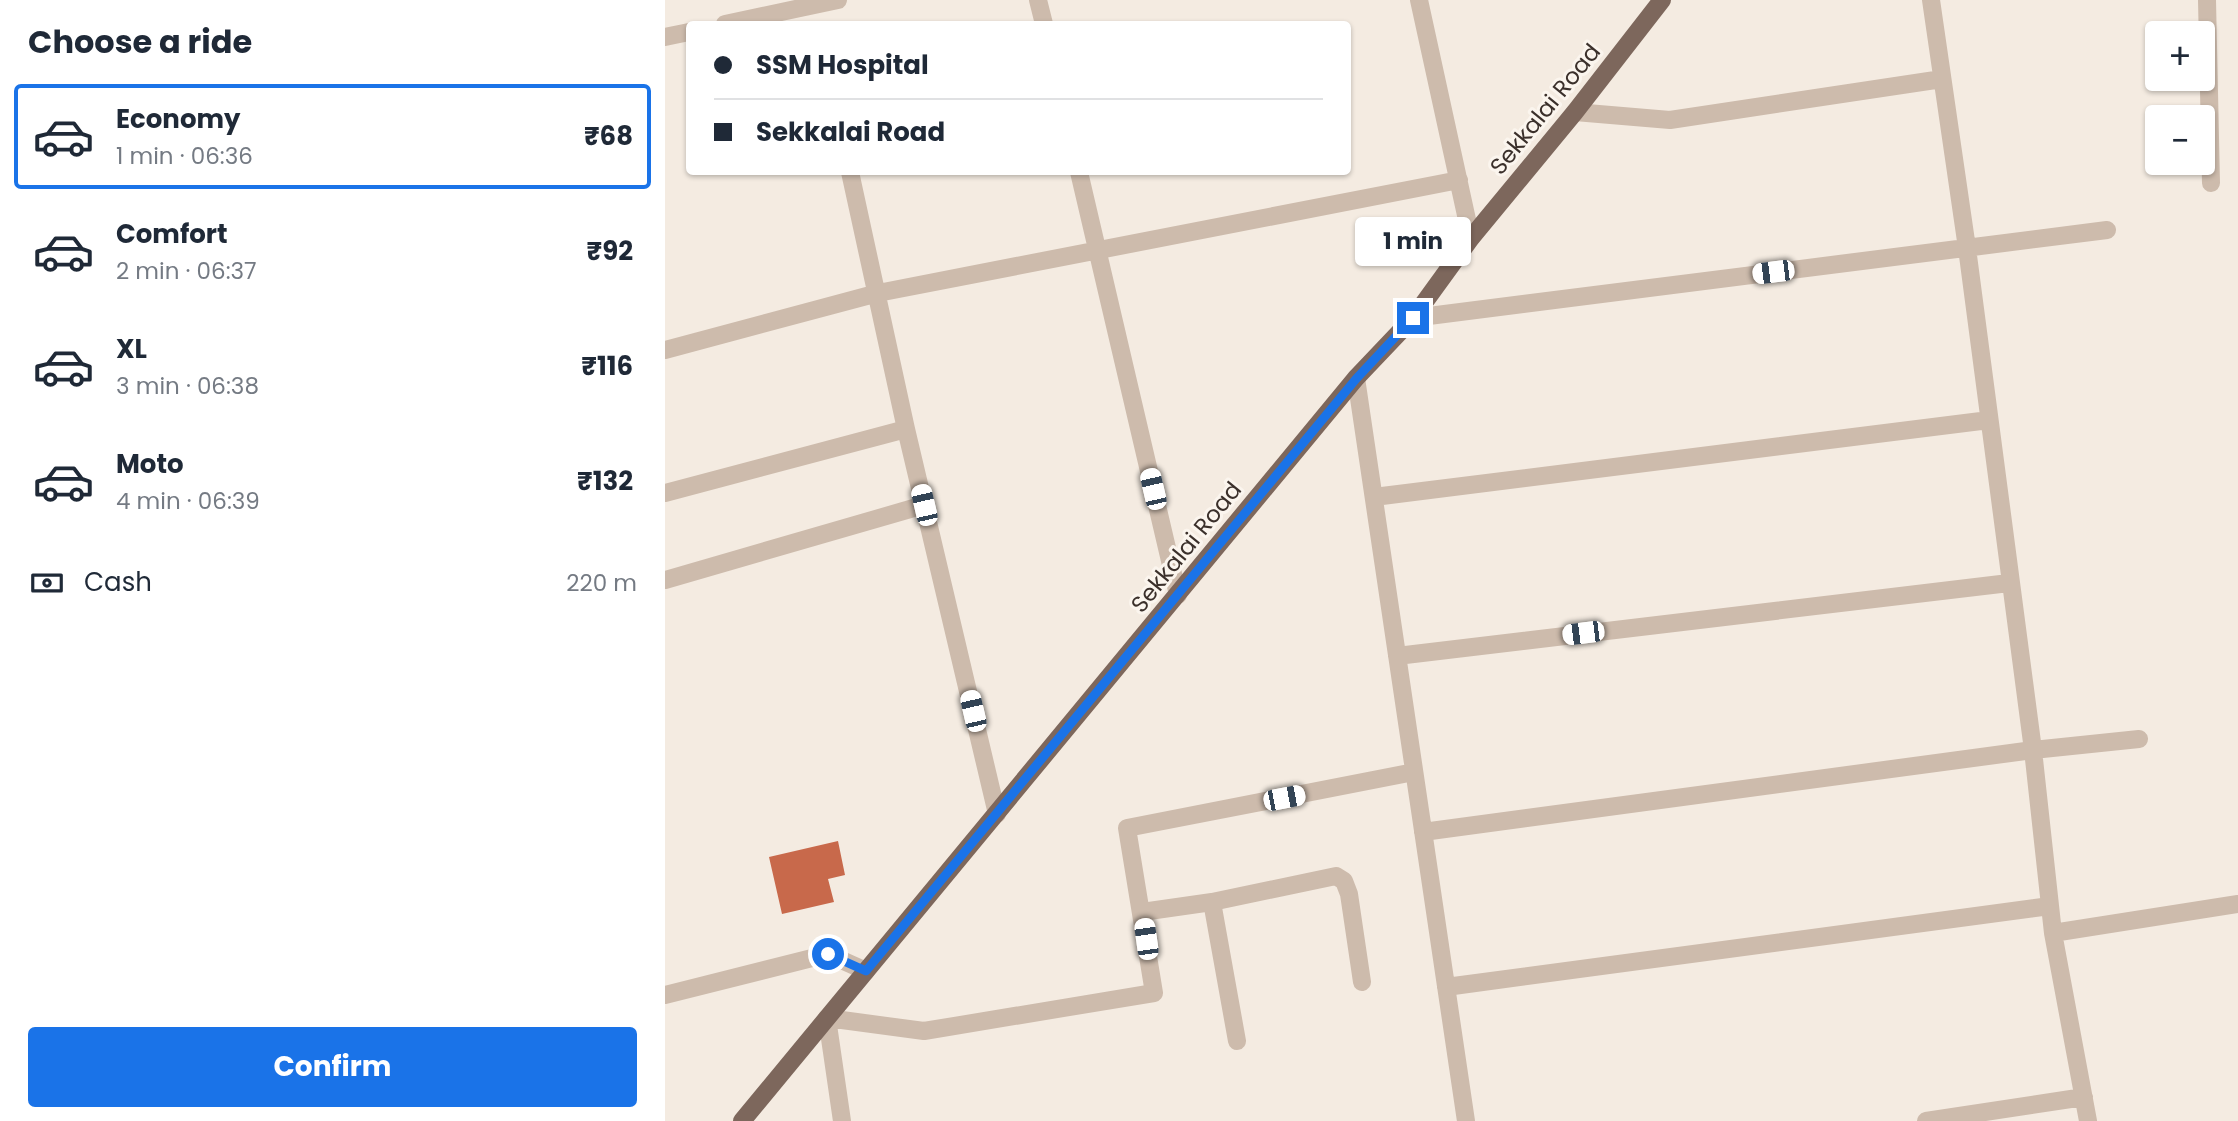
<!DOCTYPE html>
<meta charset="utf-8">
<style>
body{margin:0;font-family:Poppins,sans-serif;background:#f2f2f3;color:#1f2937;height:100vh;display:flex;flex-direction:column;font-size:26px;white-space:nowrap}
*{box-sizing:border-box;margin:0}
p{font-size:23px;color:#747a83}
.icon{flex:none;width:38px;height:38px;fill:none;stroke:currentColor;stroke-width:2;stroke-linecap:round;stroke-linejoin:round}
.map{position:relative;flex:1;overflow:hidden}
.drawer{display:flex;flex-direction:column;background:#fff;width:665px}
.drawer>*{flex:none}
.guide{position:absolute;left:21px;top:21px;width:665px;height:154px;border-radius:7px;box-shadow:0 2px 5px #0004;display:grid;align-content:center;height:154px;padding:0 28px;background:#fff}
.fabs{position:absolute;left:1480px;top:21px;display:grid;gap:14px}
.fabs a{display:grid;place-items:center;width:70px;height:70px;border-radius:7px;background:#fff;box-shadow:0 2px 5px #0004;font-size:35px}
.end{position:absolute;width:32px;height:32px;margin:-16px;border:9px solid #1a73e8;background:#fff;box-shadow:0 0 0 4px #fff}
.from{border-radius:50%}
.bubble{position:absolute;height:49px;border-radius:7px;background:#fff;box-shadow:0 2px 5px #0004;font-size:23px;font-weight:700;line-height:49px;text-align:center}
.car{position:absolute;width:21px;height:42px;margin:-21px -10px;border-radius:9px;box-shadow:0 0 5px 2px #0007;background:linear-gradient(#fff 24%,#345 0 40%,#fff 0 76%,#345 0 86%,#fff 0)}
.guide b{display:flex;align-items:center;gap:24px;height:66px;font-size:26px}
.guide b+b{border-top:2px solid #e0e1e3}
.guide i{width:18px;height:18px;background:#1f2937}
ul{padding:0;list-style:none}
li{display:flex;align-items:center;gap:21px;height:105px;margin:0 14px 10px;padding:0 14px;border:4px solid transparent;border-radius:7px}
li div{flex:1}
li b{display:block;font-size:26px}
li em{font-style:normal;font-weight:700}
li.selected{border-color:#1a73e8}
li>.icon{width:63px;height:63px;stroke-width:1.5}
h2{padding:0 28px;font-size:32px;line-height:84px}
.pay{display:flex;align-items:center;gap:18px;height:77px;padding:0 28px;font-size:26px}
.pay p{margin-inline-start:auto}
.cta{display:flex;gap:14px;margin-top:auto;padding:14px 28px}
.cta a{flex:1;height:80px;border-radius:7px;background:#1a73e8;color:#fff;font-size:28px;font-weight:700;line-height:80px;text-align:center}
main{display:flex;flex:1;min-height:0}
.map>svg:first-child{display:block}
.building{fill:#c8694b}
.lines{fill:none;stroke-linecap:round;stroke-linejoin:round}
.minor{stroke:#cdbbac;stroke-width:18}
.major{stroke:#7d675c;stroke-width:18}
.route{stroke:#1a73e8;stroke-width:9}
.labels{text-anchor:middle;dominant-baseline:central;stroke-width:6;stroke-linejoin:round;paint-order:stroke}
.street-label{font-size:23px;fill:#3b302b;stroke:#fbf5ee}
</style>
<main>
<section class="drawer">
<h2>Choose a ride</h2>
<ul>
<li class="selected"><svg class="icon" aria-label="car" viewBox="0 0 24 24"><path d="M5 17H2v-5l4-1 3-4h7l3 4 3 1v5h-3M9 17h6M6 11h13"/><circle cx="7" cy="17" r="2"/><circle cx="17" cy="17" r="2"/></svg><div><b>Economy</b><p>1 min · 06:36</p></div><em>₹68</em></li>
<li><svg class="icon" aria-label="car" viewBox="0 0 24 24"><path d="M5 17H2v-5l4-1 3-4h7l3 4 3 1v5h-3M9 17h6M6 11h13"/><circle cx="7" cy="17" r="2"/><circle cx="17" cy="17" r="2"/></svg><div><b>Comfort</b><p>2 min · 06:37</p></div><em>₹92</em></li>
<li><svg class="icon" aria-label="car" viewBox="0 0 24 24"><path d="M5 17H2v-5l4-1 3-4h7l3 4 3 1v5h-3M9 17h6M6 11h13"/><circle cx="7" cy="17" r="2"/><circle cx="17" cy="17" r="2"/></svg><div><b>XL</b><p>3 min · 06:38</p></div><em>₹116</em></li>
<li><svg class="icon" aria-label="car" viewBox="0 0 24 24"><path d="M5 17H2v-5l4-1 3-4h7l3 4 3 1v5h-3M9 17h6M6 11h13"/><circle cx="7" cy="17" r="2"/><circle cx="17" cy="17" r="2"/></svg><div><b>Moto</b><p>4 min · 06:39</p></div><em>₹132</em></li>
</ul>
<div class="pay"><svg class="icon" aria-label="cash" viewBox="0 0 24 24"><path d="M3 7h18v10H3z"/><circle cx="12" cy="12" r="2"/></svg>Cash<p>220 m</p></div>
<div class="cta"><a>Confirm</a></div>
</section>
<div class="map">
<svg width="1573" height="1121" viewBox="0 0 1573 1121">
<rect width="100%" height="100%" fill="#f4ebe1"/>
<path class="building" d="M173,841L180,875L163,879L169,902L117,914L104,857Z"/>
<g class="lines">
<path class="minor" d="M373,0L379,24
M754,0L806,238
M1266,0L1302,248L1368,750L1388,933L1423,1121
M1542,0L1546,183
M60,24L173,0
M0,37L24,32
M910,112L1005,120L1277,79
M185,172L241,429L332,814
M414,172L513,595
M748,318L1442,230
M0,350L213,293L794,180
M691,378L801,1121
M0,493L241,429
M709,497L1324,420
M0,580L259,505
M732,656L1344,583
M758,832L1368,750L1474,739
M547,902L671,876L679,881L684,894L697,982
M477,912L547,902L572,1041
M1388,933L1573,904
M781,987L1385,906
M0,995L163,954L201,971
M177,1121L162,1018L259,1031L489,993L462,828L749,772
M1261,1121L1419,1097"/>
<path class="major" d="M77,1121L691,378L748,318L806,238L910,112L997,0"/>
</g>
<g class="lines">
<path class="route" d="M163,954L201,971L691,379L748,318"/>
</g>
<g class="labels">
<g class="street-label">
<text transform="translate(880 109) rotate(-51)">Sekkalai Road</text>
<text transform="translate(521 547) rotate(-51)">Sekkalai Road</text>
</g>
</g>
</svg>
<div class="fabs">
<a>+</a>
<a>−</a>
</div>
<i class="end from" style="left:163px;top:954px"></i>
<i class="end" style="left:748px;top:318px"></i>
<div class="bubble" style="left:690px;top:217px;width:116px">1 min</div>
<i class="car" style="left:1108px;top:272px;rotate:263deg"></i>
<i class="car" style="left:488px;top:489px;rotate:347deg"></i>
<i class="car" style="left:259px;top:505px;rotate:347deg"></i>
<i class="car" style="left:918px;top:633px;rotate:263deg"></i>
<i class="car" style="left:308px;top:711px;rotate:347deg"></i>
<i class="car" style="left:619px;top:798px;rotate:79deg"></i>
<i class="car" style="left:481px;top:939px;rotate:352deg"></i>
<div class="guide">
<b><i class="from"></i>SSM Hospital</b>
<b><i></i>Sekkalai Road</b>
</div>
</div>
</main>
